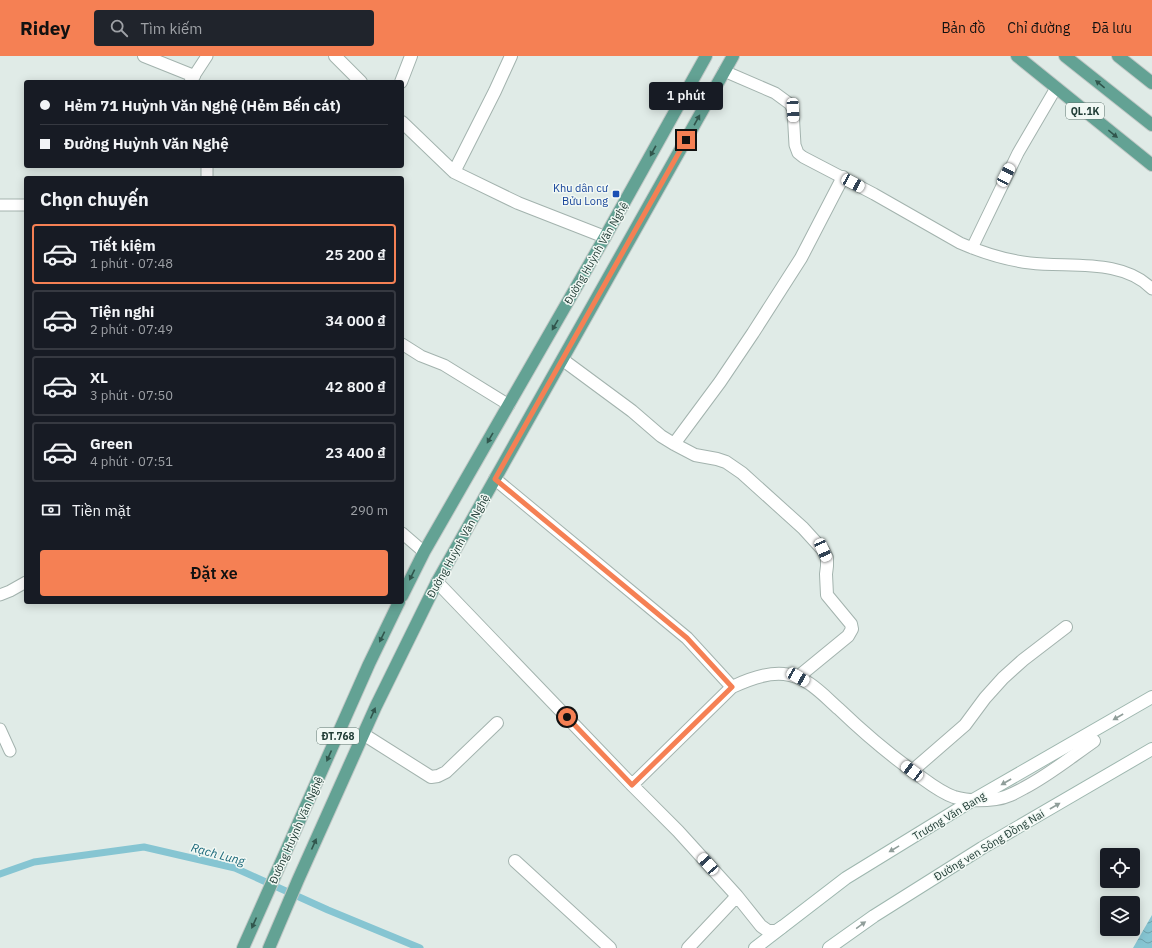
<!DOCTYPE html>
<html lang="vi">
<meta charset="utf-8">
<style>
body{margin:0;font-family:"IBM Plex Sans",sans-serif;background:#20242c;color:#f1f3f6;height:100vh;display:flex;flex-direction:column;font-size:15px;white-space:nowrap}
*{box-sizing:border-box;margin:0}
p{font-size:13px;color:#9ea1a6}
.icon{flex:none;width:22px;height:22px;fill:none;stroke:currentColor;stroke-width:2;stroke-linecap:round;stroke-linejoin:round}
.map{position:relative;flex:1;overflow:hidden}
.panel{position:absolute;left:24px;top:120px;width:380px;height:428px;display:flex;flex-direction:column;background:#171b24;border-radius:4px;box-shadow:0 2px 10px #0003}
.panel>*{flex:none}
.banner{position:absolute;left:24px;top:24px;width:380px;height:88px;border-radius:4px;box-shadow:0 2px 10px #0003;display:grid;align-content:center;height:88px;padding:0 16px;background:#171b24}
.tools{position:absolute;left:1100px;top:792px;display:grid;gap:8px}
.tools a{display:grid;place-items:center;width:40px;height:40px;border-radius:4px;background:#171b24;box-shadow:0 2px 10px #0003;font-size:20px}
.end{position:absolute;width:18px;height:18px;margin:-9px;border:5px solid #f58054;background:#111;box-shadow:0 0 0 2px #111}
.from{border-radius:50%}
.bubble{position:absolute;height:28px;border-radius:4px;background:#171b24;box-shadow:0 2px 10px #0003;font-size:13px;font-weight:600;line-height:28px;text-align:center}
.car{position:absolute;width:12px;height:24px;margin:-12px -6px;border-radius:5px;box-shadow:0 0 3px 1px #0007;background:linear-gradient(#fff 24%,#345 0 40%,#fff 0 76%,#345 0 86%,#fff 0)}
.banner b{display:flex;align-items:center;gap:14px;height:38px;font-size:15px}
.banner b+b{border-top:1px solid #363941}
.banner i{width:10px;height:10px;background:#f1f3f6}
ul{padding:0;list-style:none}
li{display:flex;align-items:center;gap:12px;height:60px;margin:0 8px 6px;padding:0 8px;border:2px solid #363941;border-radius:4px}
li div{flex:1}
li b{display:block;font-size:15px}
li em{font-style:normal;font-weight:600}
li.selected{border-color:#f58054}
li>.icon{width:36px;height:36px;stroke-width:1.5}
h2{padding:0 16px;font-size:18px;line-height:48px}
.pay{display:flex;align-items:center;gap:10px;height:44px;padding:0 16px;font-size:15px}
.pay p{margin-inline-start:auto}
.primary-button{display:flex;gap:8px;margin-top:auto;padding:8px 16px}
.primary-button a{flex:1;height:46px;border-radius:4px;background:#f58054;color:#111;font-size:16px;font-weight:600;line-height:46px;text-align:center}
header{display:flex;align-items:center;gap:24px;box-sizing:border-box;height:56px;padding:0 20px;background:#f58054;color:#111}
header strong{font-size:19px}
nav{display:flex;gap:22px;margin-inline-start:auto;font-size:14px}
.search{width:280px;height:36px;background:#20242c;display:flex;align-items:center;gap:10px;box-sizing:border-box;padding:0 14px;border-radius:4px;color:#9ea1a6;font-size:15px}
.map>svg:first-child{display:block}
.water{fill:url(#water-waves)}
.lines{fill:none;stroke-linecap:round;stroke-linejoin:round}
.stream{stroke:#86c5d2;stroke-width:7}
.service-casing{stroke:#a3b3ae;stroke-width:13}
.minor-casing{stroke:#a3b3ae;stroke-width:14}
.secondary-casing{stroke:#9eb7af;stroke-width:14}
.primary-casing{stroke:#c1c8c6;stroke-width:14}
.service{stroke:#fff;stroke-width:11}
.minor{stroke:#fff;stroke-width:12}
.secondary{stroke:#fff;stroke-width:12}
.primary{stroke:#63a294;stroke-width:12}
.oneway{fill:#31564d}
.oneway2{fill:#909e9a}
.route{stroke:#f58054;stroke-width:5}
.transit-dot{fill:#1a4fb4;stroke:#f1f8f4;stroke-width:1.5}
.labels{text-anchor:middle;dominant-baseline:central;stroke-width:3;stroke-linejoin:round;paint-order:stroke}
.shield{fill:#f1f8f4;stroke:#5f746e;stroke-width:1}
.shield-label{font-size:10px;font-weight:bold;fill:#203c35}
.transit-label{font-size:11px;fill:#164399;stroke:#f1f8f4;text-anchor:end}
.street-label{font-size:11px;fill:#203c35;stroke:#f1f8f4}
.water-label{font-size:12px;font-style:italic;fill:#196779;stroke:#f1f8f4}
</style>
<header>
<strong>Ridey</strong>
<div class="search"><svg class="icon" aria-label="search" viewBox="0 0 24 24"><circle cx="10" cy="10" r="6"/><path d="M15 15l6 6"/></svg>Tìm kiếm</div>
<nav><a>Bản đồ</a><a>Chỉ đường</a><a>Đã lưu</a></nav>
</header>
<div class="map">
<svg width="1152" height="892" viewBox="0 0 1152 892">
<defs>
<pattern id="water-waves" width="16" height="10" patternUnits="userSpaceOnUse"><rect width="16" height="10" fill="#86c5d2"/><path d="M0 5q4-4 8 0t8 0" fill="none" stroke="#6da1ab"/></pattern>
</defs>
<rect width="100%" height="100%" fill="#e0ebe7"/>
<path class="water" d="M1152,859V892H1133Z"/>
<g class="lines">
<path class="stream" d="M0,818L34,806L144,791L235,812L328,854L420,892"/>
<g class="service-casing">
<path id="service" d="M724,15L775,37L790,48L793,54L795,89L798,97L803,101L874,138L960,187C983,197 1005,204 1030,207C1069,212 1122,202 1152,233
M190,26L207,0
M207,110V122
M0,149H26
M972,192L1018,97L1056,32
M402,288L421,300L444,309L509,349
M402,477L424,496
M0,539L10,535L26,526
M0,673L10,695"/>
</g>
<g class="minor-casing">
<path id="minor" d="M144,0L194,20
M335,0L361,26
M401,26L411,0
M402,66L454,116L518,147L605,181
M454,116L495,35L511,0
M563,304L632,355L661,380L674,388L695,399L717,403L726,406L742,417L803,472L823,494L827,502V510L826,518L827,539L851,568L852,573L848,580L798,621
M674,388L720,326L753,277L801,202L843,121
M495,423L687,582L732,631
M437,526L632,729L678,775L737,840L761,870L768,875H776L782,871
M363,678L431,721L438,720L446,716L497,667
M912,715L965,669L985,642L1003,622L1023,604L1066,571
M632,729L732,631C747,624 767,616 784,618C807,620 823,639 839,653C864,677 890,699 918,719C929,727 940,736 954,741C967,745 982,745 996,743C1006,742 1015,737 1024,732C1049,719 1071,701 1094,685
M515,805L610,892
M688,892L737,840"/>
</g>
<g class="secondary-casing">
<path id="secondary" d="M755,892L846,822L973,744L1152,641
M829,892L874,860L982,792L1152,693"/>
</g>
<g class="primary-casing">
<path id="primary" d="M1017,0L1152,109
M1065,0L1152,69
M1118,0L1152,27
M402,540L424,496L605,181L706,0
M243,892L369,608L399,546
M269,892L298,824L376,650L437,526L733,0"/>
</g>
<use href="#service" class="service"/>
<use href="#minor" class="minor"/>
<use href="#secondary" class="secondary"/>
<use href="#primary" class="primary"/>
</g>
<defs><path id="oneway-solid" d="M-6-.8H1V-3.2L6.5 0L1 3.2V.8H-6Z"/></defs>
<g class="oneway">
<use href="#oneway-solid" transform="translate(1100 28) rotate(-141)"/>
<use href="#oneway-solid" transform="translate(697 64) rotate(-61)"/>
<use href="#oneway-solid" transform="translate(1113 78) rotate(39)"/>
<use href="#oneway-solid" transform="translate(653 95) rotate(119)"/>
<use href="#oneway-solid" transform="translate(555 269) rotate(120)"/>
<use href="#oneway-solid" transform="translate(490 382) rotate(120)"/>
<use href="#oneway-solid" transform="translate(412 519) rotate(116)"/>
<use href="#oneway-solid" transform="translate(382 581) rotate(116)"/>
<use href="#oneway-solid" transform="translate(373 657) rotate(-66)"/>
<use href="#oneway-solid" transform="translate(329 700) rotate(114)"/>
<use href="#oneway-solid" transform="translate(314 788) rotate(-66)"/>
<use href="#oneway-solid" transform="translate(254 867) rotate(114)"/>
</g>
<g class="oneway2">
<use href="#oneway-solid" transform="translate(1118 661) rotate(150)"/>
<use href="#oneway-solid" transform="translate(1006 726) rotate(150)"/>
<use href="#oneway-solid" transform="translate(1055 750) rotate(-30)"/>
<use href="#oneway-solid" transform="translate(894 793) rotate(149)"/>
<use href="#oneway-solid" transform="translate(861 869) rotate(-36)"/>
</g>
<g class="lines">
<path class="route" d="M567,661L632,729L732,631L687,582L495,423L686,84"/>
</g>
<rect class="transit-dot" x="612" y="134" width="8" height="8" rx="2"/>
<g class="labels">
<g class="shield">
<rect x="1066" y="47" width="38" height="16" rx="3"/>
<rect x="317" y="672" width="42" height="16" rx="3"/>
</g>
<g class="shield-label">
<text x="1085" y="55">QL.1K</text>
<text x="338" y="680">ĐT.768</text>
</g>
<g class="transit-label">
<text x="608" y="132">Khu dân cư<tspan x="608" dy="13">Bửu Long</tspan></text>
</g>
<g class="street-label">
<text transform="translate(596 197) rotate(-60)">Đường Huỳnh Văn Nghệ</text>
<text transform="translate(458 490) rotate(-61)">Đường Huỳnh Văn Nghệ</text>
<text transform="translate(949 760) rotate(-31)">Trương Văn Bang</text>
<text transform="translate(296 774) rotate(-66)">Đường Huỳnh Văn Nghệ</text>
<text transform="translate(989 789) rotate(-31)">Đường ven Sông Đồng Nai</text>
</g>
<g class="water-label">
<text transform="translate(218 798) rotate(15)">Rạch Lung</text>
</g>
</g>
</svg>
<div class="tools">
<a><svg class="icon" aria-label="locate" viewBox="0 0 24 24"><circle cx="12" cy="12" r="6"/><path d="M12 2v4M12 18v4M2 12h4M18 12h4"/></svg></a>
<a><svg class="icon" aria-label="layers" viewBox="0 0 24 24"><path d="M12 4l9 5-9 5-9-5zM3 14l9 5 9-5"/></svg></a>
</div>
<i class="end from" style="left:567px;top:661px"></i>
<i class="end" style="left:686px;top:84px"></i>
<div class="bubble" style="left:649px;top:26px;width:74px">1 phút</div>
<i class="car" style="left:793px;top:54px;rotate:177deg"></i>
<i class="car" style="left:1006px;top:119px;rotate:27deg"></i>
<i class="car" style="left:853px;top:127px;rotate:118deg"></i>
<i class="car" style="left:823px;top:494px;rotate:156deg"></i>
<i class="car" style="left:798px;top:621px;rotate:120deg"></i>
<i class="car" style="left:912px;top:715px;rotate:307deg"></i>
<i class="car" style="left:708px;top:808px;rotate:318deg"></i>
<div class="banner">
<b><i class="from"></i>Hẻm 71 Huỳnh Văn Nghệ (Hẻm Bến cát)</b>
<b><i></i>Đường Huỳnh Văn Nghệ</b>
</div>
<section class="panel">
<h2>Chọn chuyến</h2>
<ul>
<li class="selected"><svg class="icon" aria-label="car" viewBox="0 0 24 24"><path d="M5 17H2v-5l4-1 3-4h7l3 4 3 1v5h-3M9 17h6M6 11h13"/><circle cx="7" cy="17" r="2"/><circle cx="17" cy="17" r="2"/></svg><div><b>Tiết kiệm</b><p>1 phút · 07:48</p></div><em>25 200 ₫</em></li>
<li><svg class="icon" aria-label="car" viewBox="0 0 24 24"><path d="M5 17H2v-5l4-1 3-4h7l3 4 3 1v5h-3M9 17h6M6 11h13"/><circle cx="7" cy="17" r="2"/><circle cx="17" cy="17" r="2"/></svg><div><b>Tiện nghi</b><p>2 phút · 07:49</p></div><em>34 000 ₫</em></li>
<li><svg class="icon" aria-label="car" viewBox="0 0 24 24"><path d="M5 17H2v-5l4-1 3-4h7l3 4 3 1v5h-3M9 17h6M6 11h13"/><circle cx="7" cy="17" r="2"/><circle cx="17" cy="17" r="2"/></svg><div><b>XL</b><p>3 phút · 07:50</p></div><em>42 800 ₫</em></li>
<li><svg class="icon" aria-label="car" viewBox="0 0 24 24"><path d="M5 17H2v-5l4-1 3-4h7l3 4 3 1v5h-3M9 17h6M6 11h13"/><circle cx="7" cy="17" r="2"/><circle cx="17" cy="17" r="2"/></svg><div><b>Green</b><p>4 phút · 07:51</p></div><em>23 400 ₫</em></li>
</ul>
<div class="pay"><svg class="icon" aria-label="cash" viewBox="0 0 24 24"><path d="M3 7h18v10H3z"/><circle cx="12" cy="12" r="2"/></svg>Tiền mặt<p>290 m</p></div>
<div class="primary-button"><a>Đặt xe</a></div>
</section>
</div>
